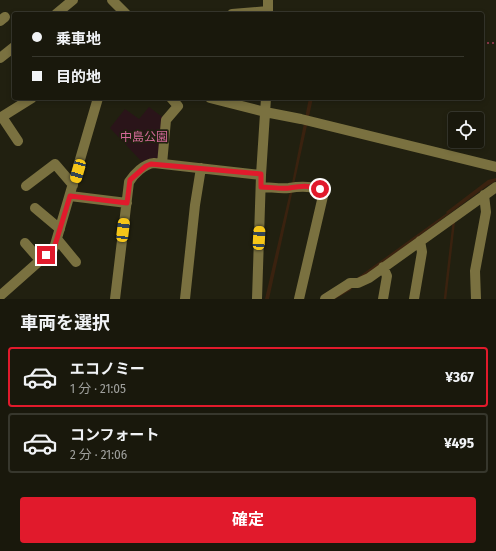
<!DOCTYPE html>
<html lang="ja">
<meta charset="utf-8">
<style>
body{margin:0;font-family:"Fira Sans Condensed","Noto Sans JP",sans-serif;background:#222115;color:#f1f3f6;height:100vh;display:flex;flex-direction:column;font-size:15px;white-space:nowrap}
*{box-sizing:border-box;margin:0}
p{font-size:13px;color:#9fa09d}
.icon{flex:none;width:22px;height:22px;fill:none;stroke:currentColor;stroke-width:2;stroke-linecap:round;stroke-linejoin:round}
.map{position:relative;height:299px;overflow:hidden}
.side{display:flex;flex-direction:column;background:#19180c;flex:1}
.side>*{flex:none}
.hud{position:absolute;left:12px;top:12px;width:472px;height:88px;border-radius:4px;box-shadow:0 2px 6px #0003,0 0 0 1px #37372d;display:grid;align-content:center;height:88px;padding:0 20px;background:#19180c}
.buttons{position:absolute;left:448px;top:112px;display:grid;gap:8px}
.buttons a{display:grid;place-items:center;width:36px;height:36px;border-radius:4px;background:#19180c;box-shadow:0 2px 6px #0003,0 0 0 1px #37372d;font-size:20px}
.end{position:absolute;width:18px;height:18px;margin:-9px;border:5px solid #e11a2c;background:#fff;box-shadow:0 0 0 2px #fff}
.from{border-radius:50%}
.car{position:absolute;width:12px;height:24px;margin:-12px -6px;border-radius:5px;box-shadow:0 0 3px 1px #0007;background:linear-gradient(#f5c518 24%,#345 0 40%,#f5c518 0 76%,#345 0 86%,#f5c518 0)}
.hud b{display:flex;align-items:center;gap:14px;height:38px;font-size:15px}
.hud b+b{border-top:1px solid #37372d}
.hud i{width:10px;height:10px;background:#f1f3f6}
ul{padding:0;list-style:none}
li{display:flex;align-items:center;gap:12px;height:60px;margin:0 8px 6px;padding:0 12px;border:2px solid #37372d;border-radius:4px}
li div{flex:1}
li b{display:block;font-size:15px}
li em{font-style:normal;font-weight:700}
li.selected{border-color:#e11a2c}
li>.icon{width:36px;height:36px;stroke-width:1.5}
h2{padding:0 20px;font-size:18px;line-height:48px}
.button{display:flex;gap:8px;margin-top:auto;padding:8px 20px}
.button a{flex:1;height:46px;border-radius:4px;background:#e11a2c;color:#fff;font-size:16px;font-weight:700;line-height:46px;text-align:center}
.map>svg:first-child{display:block}
.green{fill:#2a1419}
.water{fill:#3a220f}
.lines{fill:none;stroke-linecap:round;stroke-linejoin:round}
.stream{stroke:#3a220f;stroke-width:2.5}
.path{stroke:#a73c57;stroke-width:1.5;stroke-dasharray:2 3;stroke-linecap:butt}
.minor{stroke:#7a7140;stroke-width:10}
.route{stroke:#e11a2c;stroke-width:5}
.labels{text-anchor:middle;dominant-baseline:central;stroke-width:3.5;stroke-linejoin:round;paint-order:stroke}
.park-label{font-size:12px;fill:#d26997;stroke:#212010}
</style>
<div class="map">
<svg width="496" height="299" viewBox="0 0 496 299">
<rect width="100%" height="100%" fill="#212010"/>
<path class="green" d="M149,107L165,119L160,160L147,159L143,163L110,128L125,109L139,119Z"/>
<path class="water" d="M309,98H313L269,299H265L292,183Z
M496,178V181L487,186L358,281L351,290L335,299H332L348,288L357,278L447,213L446,212L488,180Z"/>
<g class="lines">
<path class="stream" d="M445,299L454,220"/>
<path class="path" d="M277,12L287,14
M482,43H496
M449,98L451,102"/>
<path class="minor" d="M112,0L126,14
M56,14L73,0
M232,14L268,11
M268,14V0
M0,21L5,17
M0,58L14,47
M210,98L265,112L301,119L496,167
M2,117L18,141
M0,118L32,98
M162,164L166,120L178,106L171,98
M26,186L55,164L73,185
M261,187C270,187 280,189 289,188C301,186 309,186 320,189L323,196L299,299
M70,196L127,203
M35,208L60,229
M57,239L76,262
M25,243L40,260
M0,296L53,249L55,245L98,98
M115,299L129,182C134,174 144,164 154,163L261,175
M185,299L195,205L201,168
M257,299L261,175L266,98
M325,299L347,285L350,283H358L369,278L496,187
M383,299L387,276L383,267
M414,299L422,252L420,241
M476,299L475,271L486,212L484,195"/>
</g>
<g class="lines">
<path class="route" d="M46,255L55,245L70,196L127,203L130,180L146,166L151,164L261,174V187C270,187 280,189 289,188C301,186 309,185 320,189"/>
</g>
<g class="labels">
<g class="park-label">
<text x="144" y="137">中島公園</text>
</g>
</g>
</svg>
<div class="buttons">
<a><svg class="icon" aria-label="locate" viewBox="0 0 24 24"><circle cx="12" cy="12" r="6"/><path d="M12 2v4M12 18v4M2 12h4M18 12h4"/></svg></a>
</div>
<i class="end from" style="left:320px;top:189px"></i>
<i class="end" style="left:46px;top:255px"></i>
<i class="car" style="left:78px;top:171px;rotate:196deg"></i>
<i class="car" style="left:123px;top:230px;rotate:7deg"></i>
<i class="car" style="left:259px;top:238px;rotate:3deg"></i>
<div class="hud">
<b><i class="from"></i>乗車地</b>
<b><i></i>目的地</b>
</div>
</div>
<section class="side">
<h2>車両を選択</h2>
<ul>
<li class="selected"><svg class="icon" aria-label="car" viewBox="0 0 24 24"><path d="M5 17H2v-5l4-1 3-4h7l3 4 3 1v5h-3M9 17h6M6 11h13"/><circle cx="7" cy="17" r="2"/><circle cx="17" cy="17" r="2"/></svg><div><b>エコノミー</b><p>1 分 · 21:05</p></div><em>¥367</em></li>
<li><svg class="icon" aria-label="car" viewBox="0 0 24 24"><path d="M5 17H2v-5l4-1 3-4h7l3 4 3 1v5h-3M9 17h6M6 11h13"/><circle cx="7" cy="17" r="2"/><circle cx="17" cy="17" r="2"/></svg><div><b>コンフォート</b><p>2 分 · 21:06</p></div><em>¥495</em></li>
</ul>
<div class="button"><a>確定</a></div>
</section>
